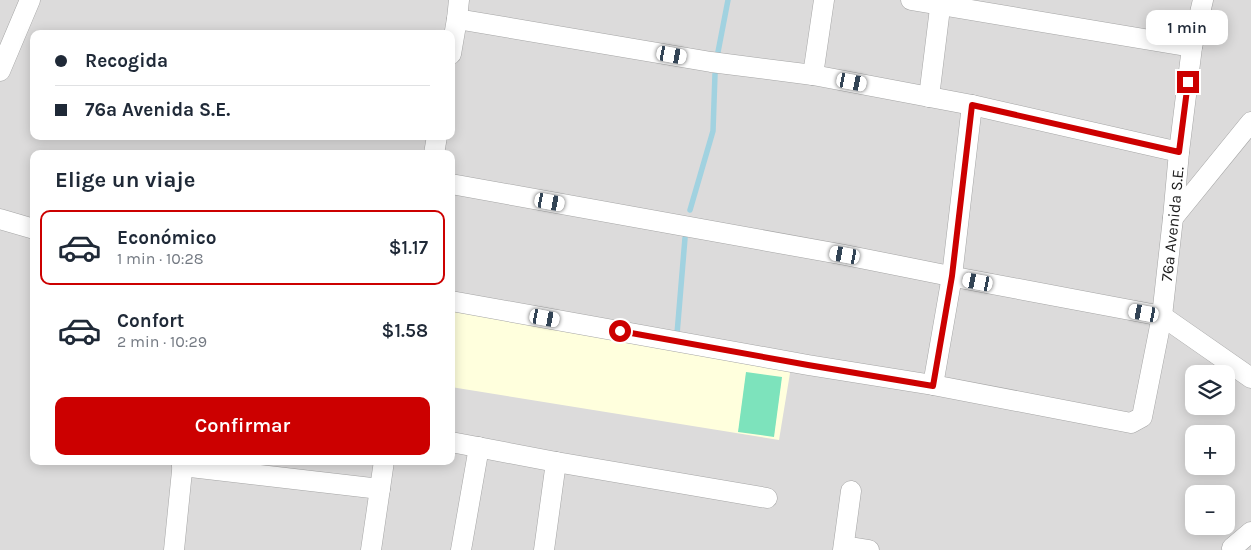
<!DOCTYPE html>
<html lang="es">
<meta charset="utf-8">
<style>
body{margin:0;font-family:Karla,sans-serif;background:#f2f2f3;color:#1f2937;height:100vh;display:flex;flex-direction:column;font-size:19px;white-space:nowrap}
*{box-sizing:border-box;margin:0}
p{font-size:16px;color:#747a83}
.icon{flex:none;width:28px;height:28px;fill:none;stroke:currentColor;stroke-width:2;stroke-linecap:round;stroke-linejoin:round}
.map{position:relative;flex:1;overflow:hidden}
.sheet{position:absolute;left:30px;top:150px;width:425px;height:315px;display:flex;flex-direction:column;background:#fff;border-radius:10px;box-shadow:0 2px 12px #0003}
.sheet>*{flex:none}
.banner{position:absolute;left:30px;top:30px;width:425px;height:110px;border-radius:10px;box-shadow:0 2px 12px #0003;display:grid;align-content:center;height:110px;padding:0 25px;background:#fff}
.buttons{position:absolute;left:1185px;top:365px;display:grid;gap:10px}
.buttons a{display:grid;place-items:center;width:50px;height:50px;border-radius:10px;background:#fff;box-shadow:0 2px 12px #0003;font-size:25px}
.end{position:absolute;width:22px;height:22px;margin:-11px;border:6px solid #c00;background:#fff;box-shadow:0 0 0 2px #fff}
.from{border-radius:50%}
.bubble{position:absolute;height:35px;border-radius:10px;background:#fff;box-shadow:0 2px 12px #0003;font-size:16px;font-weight:600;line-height:35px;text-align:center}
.car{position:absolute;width:15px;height:30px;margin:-15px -8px;border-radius:6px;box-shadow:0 0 4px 1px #0007;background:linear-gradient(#fff 24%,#345 0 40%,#fff 0 76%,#345 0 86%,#fff 0)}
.banner b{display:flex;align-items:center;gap:18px;height:48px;font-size:19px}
.banner b+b{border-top:1px solid #e0e1e3}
.banner i{width:12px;height:12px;background:#1f2937}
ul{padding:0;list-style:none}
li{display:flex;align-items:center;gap:15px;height:75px;margin:0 10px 8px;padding:0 15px;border:2px solid transparent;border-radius:10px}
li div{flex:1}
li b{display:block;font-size:19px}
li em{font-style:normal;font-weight:600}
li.active{border-color:#c00}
li>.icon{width:45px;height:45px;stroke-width:1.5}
h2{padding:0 25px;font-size:22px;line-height:60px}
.cta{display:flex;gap:10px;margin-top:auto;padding:10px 25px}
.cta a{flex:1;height:58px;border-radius:10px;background:#c00;color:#fff;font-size:20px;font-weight:600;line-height:58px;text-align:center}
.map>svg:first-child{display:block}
.residential{fill:#dcdbdb;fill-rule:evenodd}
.education{fill:#ffd}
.pitch{fill:#7de3bc}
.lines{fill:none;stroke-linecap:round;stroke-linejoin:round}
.stream{stroke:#a1d2e0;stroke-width:5.5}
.street-casing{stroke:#a5a5a5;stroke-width:21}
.street{stroke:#fff;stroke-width:20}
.route{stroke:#c00;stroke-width:6}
.labels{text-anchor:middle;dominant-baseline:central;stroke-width:4;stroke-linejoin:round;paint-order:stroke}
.street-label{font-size:16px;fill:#1e1e1e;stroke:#fff}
</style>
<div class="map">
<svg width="1251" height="550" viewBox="0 0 1251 550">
<rect width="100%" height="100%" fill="#f0ece4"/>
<path class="residential" d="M0,0H1251V550H0ZM34,34H451V136H34ZM34,154H451V461H34ZM1194,374H1226V406H1194ZM1194,434H1226V466H1194ZM1194,494H1226V526H1194Z"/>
<path class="education" d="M451,309L791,367L779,440L451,387Z"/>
<path class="pitch" d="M746,372L782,377L774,437L738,432Z"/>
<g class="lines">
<path class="stream" d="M718,52L728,0
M690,210L713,131L715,74
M677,334L685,238"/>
<g class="street-casing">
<g id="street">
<path d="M911,0L1192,47"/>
<path d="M457,19L711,62L813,75L972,105L1179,152"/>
<path d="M451,54L457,19L459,0"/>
<path d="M0,71L30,0"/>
<path d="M813,75L824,0"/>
<path d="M929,97L941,0"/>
<path d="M434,154L437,136"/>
<path d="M451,184L845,255L960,278L1162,316L1251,378"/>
<path d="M1173,218L1251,122"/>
<path d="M0,219L34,229"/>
<path id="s1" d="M451,301L808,365L933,385L1131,423L1142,417L1162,316L1173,218L1179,152L1192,47L1203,0"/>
<path d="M933,385L952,276L972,105"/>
<path d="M451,442L556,462L767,498"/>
<path d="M182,466L380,489"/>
<path d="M844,546L869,550"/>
<path d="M1232,548L1251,532"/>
<path d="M174,550L183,461"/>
<path d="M371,550L384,461"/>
<path d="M461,550L479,447"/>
<path d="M544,550L556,462"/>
<path d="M843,550L851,491"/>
</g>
</g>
<use href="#street" class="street"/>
</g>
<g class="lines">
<path class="route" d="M620,331L808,365L933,386L952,276L972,105L1179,152L1188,82"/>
</g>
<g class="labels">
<g class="street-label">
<text stroke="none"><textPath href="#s1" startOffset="899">76a Avenida S.E.</textPath></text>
</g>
</g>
</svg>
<div class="buttons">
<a><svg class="icon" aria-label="layers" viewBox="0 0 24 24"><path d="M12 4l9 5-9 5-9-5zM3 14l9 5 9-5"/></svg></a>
<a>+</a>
<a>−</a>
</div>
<i class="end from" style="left:620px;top:331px"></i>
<i class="end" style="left:1188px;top:82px"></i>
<div class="bubble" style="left:1146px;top:10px;width:82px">1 min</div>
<i class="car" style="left:672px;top:55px;rotate:100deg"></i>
<i class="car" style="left:852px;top:82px;rotate:101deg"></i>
<i class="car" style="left:550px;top:202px;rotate:100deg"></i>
<i class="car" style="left:845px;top:255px;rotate:280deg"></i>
<i class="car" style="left:978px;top:282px;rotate:281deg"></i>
<i class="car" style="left:1144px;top:313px;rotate:280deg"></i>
<i class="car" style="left:545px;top:318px;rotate:100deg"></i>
<div class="banner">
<b><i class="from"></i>Recogida</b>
<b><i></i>76a Avenida S.E.</b>
</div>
<section class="sheet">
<h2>Elige un viaje</h2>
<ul>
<li class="active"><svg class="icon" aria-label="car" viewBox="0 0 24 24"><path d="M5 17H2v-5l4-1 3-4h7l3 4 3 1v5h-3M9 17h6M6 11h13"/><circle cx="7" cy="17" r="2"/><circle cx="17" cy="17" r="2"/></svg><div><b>Económico</b><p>1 min · 10:28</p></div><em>$1.17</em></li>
<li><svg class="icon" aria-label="car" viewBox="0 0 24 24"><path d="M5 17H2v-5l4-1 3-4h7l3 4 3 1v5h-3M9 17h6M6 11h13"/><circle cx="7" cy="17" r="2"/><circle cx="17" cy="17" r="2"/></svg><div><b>Confort</b><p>2 min · 10:29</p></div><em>$1.58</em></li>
</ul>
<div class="cta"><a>Confirmar</a></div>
</section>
</div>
